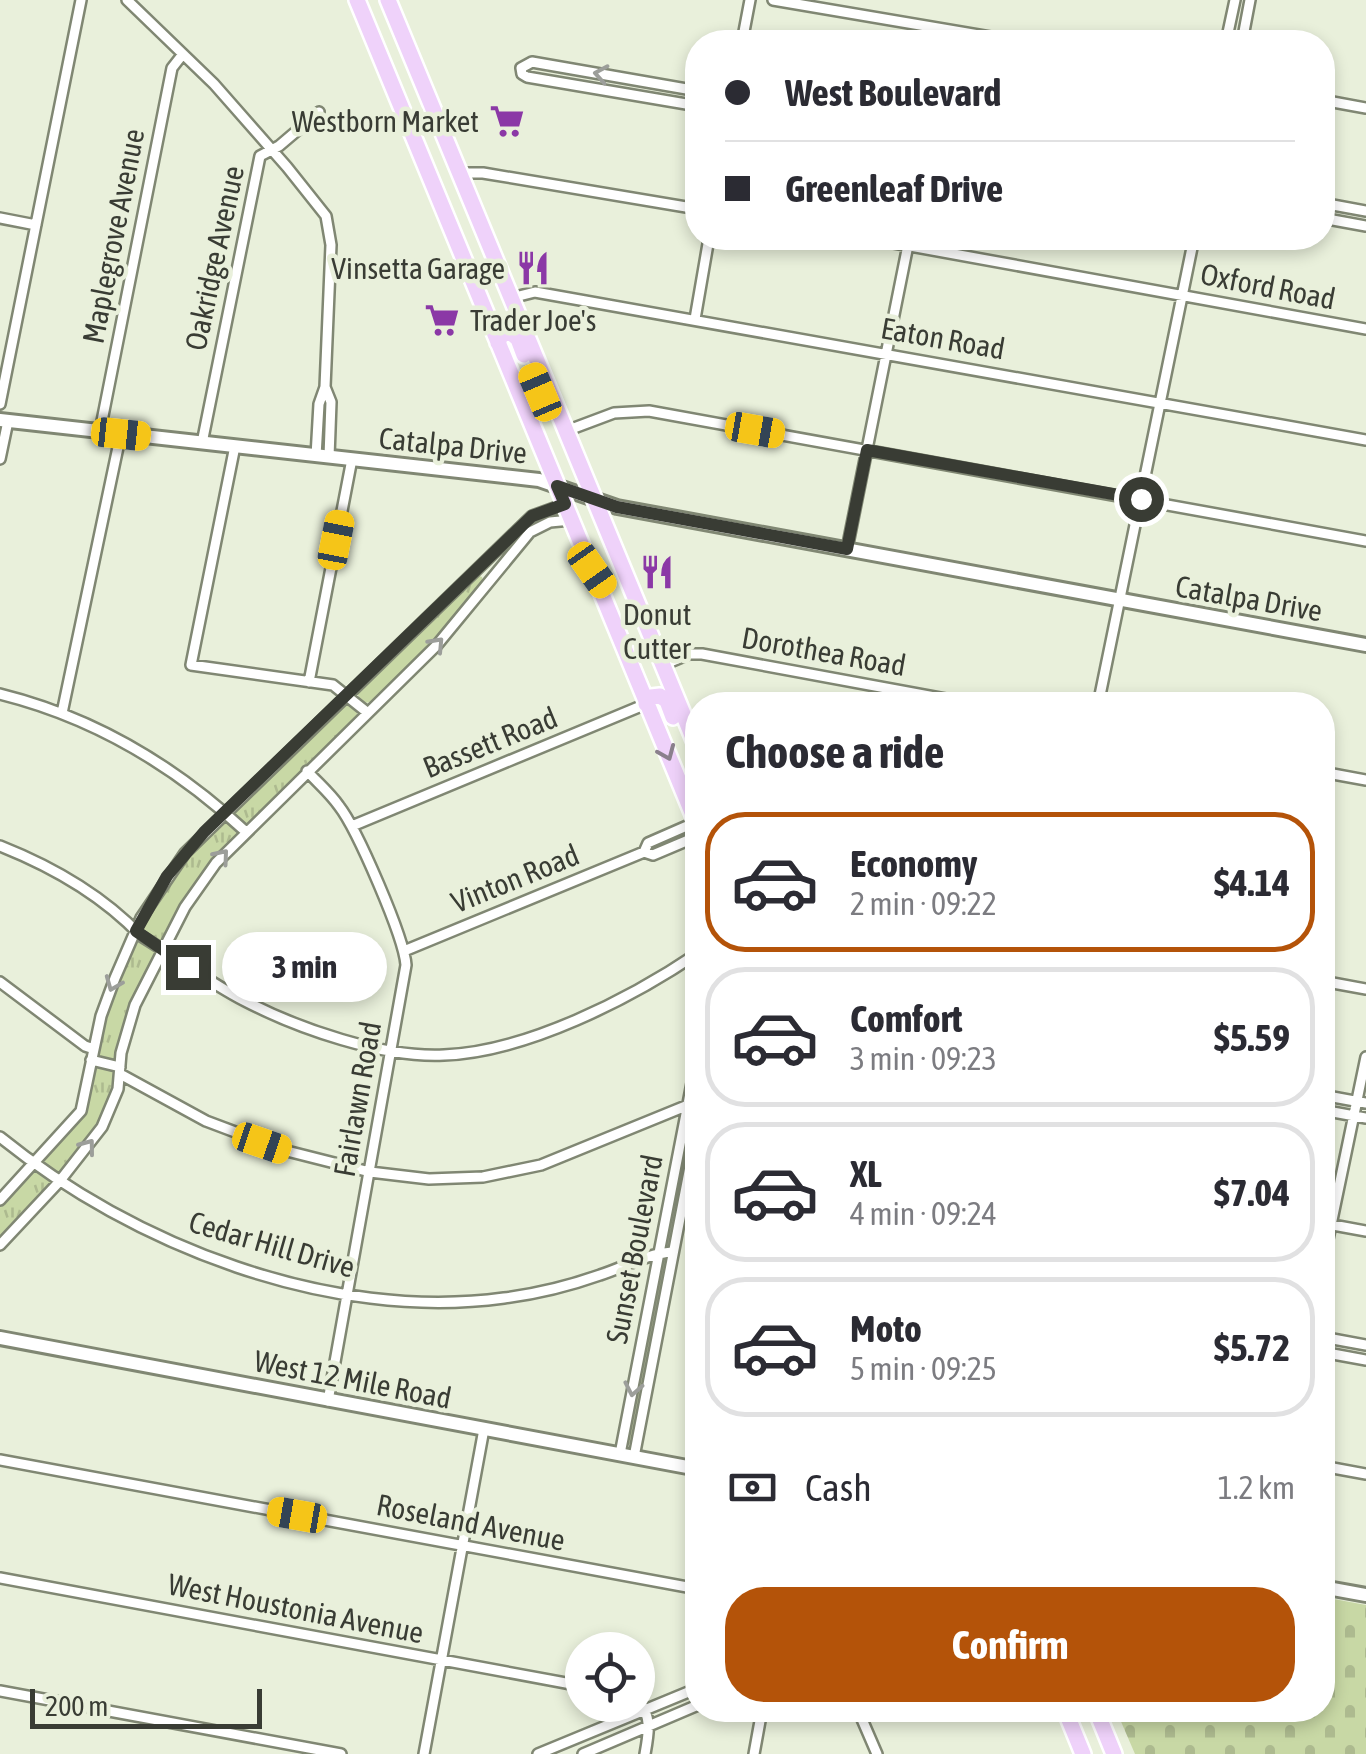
<!DOCTYPE html>
<meta charset="utf-8">
<style>
body{margin:0;font-family:"Asap Condensed",sans-serif;background:#f2f2f3;color:#2b2b33;height:100vh;display:flex;flex-direction:column;font-size:38px;white-space:nowrap}
*{box-sizing:border-box;margin:0}
p{font-size:32px;color:#7c7c81}
.icon{flex:none;width:55px;height:55px;fill:none;stroke:currentColor;stroke-width:2;stroke-linecap:round;stroke-linejoin:round}
.map{position:relative;flex:1;overflow:hidden}
.sheet{position:absolute;left:685px;top:692px;width:650px;height:1030px;display:flex;flex-direction:column;background:#fff;border-radius:40px;box-shadow:0 5px 15px #0003}
.sheet>*{flex:none}
.hud{position:absolute;left:685px;top:30px;width:650px;height:220px;border-radius:40px;box-shadow:0 5px 15px #0003;display:grid;align-content:center;height:220px;padding:0 40px;background:#fff}
.tools{position:absolute;left:565px;top:1632px;display:grid;gap:20px}
.tools a{display:grid;place-items:center;width:90px;height:90px;border-radius:50%;background:#fff;box-shadow:0 5px 15px #0003;font-size:50px}
.scale{position:absolute;left:30px;bottom:25px;width:232px;box-sizing:border-box;padding-left:10px;border:5px solid #393c34;border-top:0;font-size:28px;line-height:35px;white-space:nowrap;color:#393c34;-webkit-text-stroke:8px #e9f0db;paint-order:stroke}
.end{position:absolute;width:45px;height:45px;margin:-22px;border:12px solid #393c34;background:#fff;box-shadow:0 0 0 5px #fff}
.from{border-radius:50%}
.bubble{position:absolute;height:70px;border-radius:35px;background:#fff;box-shadow:0 5px 15px #0003;font-size:32px;font-weight:700;line-height:70px;text-align:center}
.car{position:absolute;width:30px;height:60px;margin:-30px -15px;border-radius:12px;box-shadow:0 0 8px 2px #0007;background:linear-gradient(#f5c518 24%,#345 0 40%,#f5c518 0 76%,#345 0 86%,#f5c518 0)}
.hud b{display:flex;align-items:center;gap:35px;height:95px;font-size:38px}
.hud b+b{border-top:2px solid #e1e1e2}
.hud i{width:25px;height:25px;background:#2b2b33}
ul{padding:0;list-style:none}
li{display:flex;align-items:center;gap:30px;height:140px;margin:0 20px 15px;padding:0 20px;border:5px solid #e1e1e2;border-radius:40px}
li div{flex:1}
li b{display:block;font-size:38px}
li em{font-style:normal;font-weight:700}
li.current{border-color:#b45309}
li>.icon{width:90px;height:90px;stroke-width:1.5}
h2{padding:0 40px;font-size:45px;line-height:120px}
.pay{display:flex;align-items:center;gap:25px;height:110px;padding:0 40px;font-size:38px}
.pay p{margin-inline-start:auto}
.button{display:flex;gap:20px;margin-top:auto;padding:20px 40px}
.button a{flex:1;height:115px;border-radius:40px;background:#b45309;color:#fff;font-size:40px;font-weight:700;line-height:115px;text-align:center}
.map>svg:first-child{display:block}
.grass{fill:url(#grass-tufts)}
.cemetery{fill:url(#cemetery-stones)}
.lines{fill:none;stroke-linecap:round;stroke-linejoin:round}
.street-casing{stroke:#808773;stroke-width:14}
.secondary-casing{stroke:#808773;stroke-width:18}
.primary-casing{stroke:#fff;stroke-width:20}
.street{stroke:#fff;stroke-width:9}
.secondary{stroke:#fff;stroke-width:12}
.primary{stroke:#efd2fa;stroke-width:15}
.oneway{stroke:#9c9e9a}
.oneway2{stroke:#8b808d}
.route{stroke:#393c34;stroke-width:12}
.labels{text-anchor:middle;dominant-baseline:central;stroke-width:9;stroke-linejoin:round;paint-order:stroke}
.poi-label{font-size:30px;fill:#393c34;stroke:#e9f0db;text-anchor:end}
.street-label{font-size:30px;fill:#393c34;stroke:#e9f0db}
</style>
<div class="map">
<svg width="1366" height="1754" viewBox="0 0 1366 1754">
<defs>
<pattern id="grass-tufts" width="24" height="20" patternUnits="userSpaceOnUse" patternTransform="scale(2.5)"><rect width="24" height="20" fill="#c8d8a5"/><path d="M3 7l-1-3M5 7V3M7 7l1-3M15 17l-1-3M17 17v-4M19 17l1-3" fill="none" stroke="#adba8f"/></pattern>
<pattern id="cemetery-stones" width="16" height="16" patternUnits="userSpaceOnUse" patternTransform="scale(2.5)"><rect width="16" height="16" fill="#c8d8a5"/><path d="M2 7V4a2 2 0 0 1 4 0v3zM10 15v-3a2 2 0 0 1 4 0v3z" fill="#adba8f"/></pattern>
</defs>
<rect width="100%" height="100%" fill="#e9f0db"/>
<path class="grass" d="M477,575L482,577L483,582L433,642L373,702L363,703L356,692Z
M345,702L357,709V717L248,823L243,825L232,815V810Z
M223,819L237,829L238,834L196,882L161,943L143,933L142,923L179,867Z
M140,940L154,947L157,952L134,998L117,1059L97,1058C101,1016 119,979 135,941Z
M97,1065L114,1070C120,1107 83,1151 58,1176L43,1164V1159L84,1113L94,1068Z
M37,1167L51,1179L50,1186L0,1240V1204Z
M664,1260L667,1265L632,1443L629,1444L626,1440L660,1261Z"/>
<path class="cemetery" d="M1323,1597L1366,1605V1754H1135L1116,1710H1322Z"/>
<g class="lines">
<g class="street-casing">
<path id="street" d="M127,0L214,84L287,167L326,216L331,245L325,387L319,404L316,456
M773,0L1020,42
M742,42L750,0
M1226,42L1235,0
M1242,42L1250,0
M698,91L532,62L521,68L522,74L527,77L698,106
M1322,100L1366,108
M460,173H483L698,209
M1322,203L1366,211
M0,218L36,225
M1322,218L1366,226
M866,238L1366,329
M511,298L535,292L1366,440
M695,319L709,238
M325,387L331,402L329,457
M0,404L81,0
M100,431L172,68L183,54
M566,431L614,413L649,411L1366,541
M202,443L260,156L279,146L319,112
M235,446L191,665L333,685L368,713
M0,459L8,421
M847,549L908,245
M663,665L689,654H702L978,705
M309,682L352,459
M0,694C93,717 175,766 245,831
M1098,705L1194,238
M62,713L121,433
M307,771C318,783 330,793 339,806C357,829 404,937 406,965L328,1401
M1322,772L1366,780
M352,826L646,704
M0,846C53,867 102,895 141,936C176,957 208,982 245,1001C299,1029 383,1058 444,1055C526,1052 630,999 698,953
M644,852L648,843L696,822
M404,951L644,852L653,855L698,836
M1322,981L1366,989
M0,982L85,1046L94,1049
M91,1060L120,1067
M120,1074L206,1121L283,1150L370,1172L429,1179L483,1177L541,1165L698,1101
M1322,1095L1366,1103
M1322,1110L1366,1118
M0,1137C133,1245 330,1322 504,1298C536,1294 569,1286 600,1275C625,1267 646,1254 672,1252
M0,1200L81,1111L101,1016L115,978L141,918L185,853L532,516L565,504
M1322,1223L1366,1231
M0,1245L59,1182L102,1127L118,1089L121,1053L135,1005L185,907L216,863L437,645L530,532L550,522L571,520
M1322,1268L1366,1057
M1322,1337L1366,1345
M1322,1352L1366,1360
M620,1454L698,1052
M634,1457L698,1125
M0,1460L698,1589
M1322,1466L1366,1474
M0,1578L582,1686
M0,1691L341,1754
M638,1699C652,1717 649,1732 645,1754
M858,1710L877,1754
M424,1754L484,1429
M538,1754L698,1688
M583,1754L698,1705
M754,1754L762,1710"/>
</g>
<g class="secondary-casing">
<path id="secondary" d="M0,420L539,480L617,507L1366,645
M0,1338L698,1469
M1322,1587L1366,1595"/>
</g>
<g class="primary-casing">
<path id="primary" d="M357,0L698,827
M388,0L698,750
M498,343L502,334L511,333L518,339L524,355
M646,704L651,697L660,696L667,701L673,717
M1065,1710L1083,1754
M1096,1710L1114,1754"/>
</g>
<use href="#street" class="street"/>
<use href="#secondary" class="secondary"/>
<use href="#primary" class="primary"/>
</g>
<defs><path id="oneway-chevron" d="M-2-3.5L2.5 0L-2 3.5" fill="none" stroke-width="1.6" stroke-linecap="round" stroke-linejoin="round" transform="scale(2.5)"/></defs>
<g class="oneway">
<use href="#oneway-chevron" transform="translate(601 74) rotate(-170)"/>
<use href="#oneway-chevron" transform="translate(437 644) rotate(-47)"/>
<use href="#oneway-chevron" transform="translate(222 856) rotate(-50)"/>
<use href="#oneway-chevron" transform="translate(113 984) rotate(112)"/>
<use href="#oneway-chevron" transform="translate(88 1146) rotate(-53)"/>
<use href="#oneway-chevron" transform="translate(633 1389) rotate(101)"/>
</g>
<use class="oneway2" href="#oneway-chevron" transform="translate(667 753) rotate(67)"/>
<g class="lines">
<path class="route" d="M188,967L136,931L167,876L204,832L532,516L565,504L557,486L617,507L847,549L867,450L1141,499"/>
</g>
<defs>
<g id="supermarket-bare" transform="scale(2.7)"><path d="M-6-5.5h2.5l.6 2H6L4.5 2H-2.5L-4.4-4H-6ZM-1.5 3.2a1.3 1.3 0 1 0 .1 0ZM3 3.2a1.3 1.3 0 1 0 .1 0Z" fill="#8b38a6" stroke="#e9f0db" stroke-width="2.5" paint-order="stroke"/></g>
<g id="restaurant-bare" transform="scale(2.7)"><path d="M-5-6h1v4h1v-4h1v4h1v-4h1v5L-1.5 .5V6h-2V.5L-5-1ZM5-6V6H3V1.5H1.5Q1.5-4 5-6Z" fill="#8b38a6" stroke="#e9f0db" stroke-width="2.5" paint-order="stroke"/></g>
</defs>
<g fill-rule="evenodd">
<use href="#supermarket-bare" x="507" y="121"/>
<use href="#restaurant-bare" x="533" y="268"/>
<use href="#supermarket-bare" x="442" y="320"/>
<use href="#restaurant-bare" x="657" y="572"/>
</g>
<g class="labels">
<g class="poi-label">
<text x="479" y="121">Westborn Market</text>
<text x="505" y="268">Vinsetta Garage</text>
<text x="470" y="320" text-anchor="start">Trader Joe's</text>
<text x="657" y="614" text-anchor="middle">Donut<tspan x="657" dy="34">Cutter</tspan></text>
</g>
<g class="street-label">
<text transform="translate(113 236) rotate(-79)">Maplegrove Avenue</text>
<text transform="translate(214 258) rotate(-78)">Oakridge Avenue</text>
<text transform="translate(1268 286) rotate(11)">Oxford Road</text>
<text transform="translate(943 338) rotate(10)">Eaton Road</text>
<text transform="translate(453 445) rotate(6)">Catalpa Drive</text>
<text transform="translate(1249 598) rotate(10)">Catalpa Drive</text>
<text transform="translate(824 651) rotate(10)">Dorothea Road</text>
<text transform="translate(490 742) rotate(-22)">Bassett Road</text>
<text transform="translate(515 878) rotate(-22)">Vinton Road</text>
<text transform="translate(357 1099) rotate(-80)">Fairlawn Road</text>
<text transform="translate(272 1244) rotate(16)">Cedar Hill Drive</text>
<text transform="translate(634 1249) rotate(-79)">Sunset Boulevard</text>
<text transform="translate(353 1379) rotate(11)">West 12 Mile Road</text>
<text transform="translate(471 1522) rotate(11)">Roseland Avenue</text>
<text transform="translate(296 1608) rotate(11)">West Houstonia Avenue</text>
</g>
</g>
</svg>
<div class="tools">
<a><svg class="icon" aria-label="locate" viewBox="0 0 24 24"><circle cx="12" cy="12" r="6"/><path d="M12 2v4M12 18v4M2 12h4M18 12h4"/></svg></a>
</div>
<div class="scale">200 m</div>
<i class="end from" style="left:1141px;top:499px"></i>
<i class="end" style="left:188px;top:967px"></i>
<div class="bubble" style="left:222px;top:932px;width:165px">3 min</div>
<i class="car" style="left:540px;top:392px;rotate:337deg"></i>
<i class="car" style="left:755px;top:430px;rotate:100deg"></i>
<i class="car" style="left:121px;top:434px;rotate:96deg"></i>
<i class="car" style="left:336px;top:540px;rotate:11deg"></i>
<i class="car" style="left:592px;top:570px;rotate:145deg"></i>
<i class="car" style="left:262px;top:1143px;rotate:109deg"></i>
<i class="car" style="left:297px;top:1515px;rotate:280deg"></i>
<div class="hud">
<b><i class="from"></i>West Boulevard</b>
<b><i></i>Greenleaf Drive</b>
</div>
<section class="sheet">
<h2>Choose a ride</h2>
<ul>
<li class="current"><svg class="icon" aria-label="car" viewBox="0 0 24 24"><path d="M5 17H2v-5l4-1 3-4h7l3 4 3 1v5h-3M9 17h6M6 11h13"/><circle cx="7" cy="17" r="2"/><circle cx="17" cy="17" r="2"/></svg><div><b>Economy</b><p>2 min · 09:22</p></div><em>$4.14</em></li>
<li><svg class="icon" aria-label="car" viewBox="0 0 24 24"><path d="M5 17H2v-5l4-1 3-4h7l3 4 3 1v5h-3M9 17h6M6 11h13"/><circle cx="7" cy="17" r="2"/><circle cx="17" cy="17" r="2"/></svg><div><b>Comfort</b><p>3 min · 09:23</p></div><em>$5.59</em></li>
<li><svg class="icon" aria-label="car" viewBox="0 0 24 24"><path d="M5 17H2v-5l4-1 3-4h7l3 4 3 1v5h-3M9 17h6M6 11h13"/><circle cx="7" cy="17" r="2"/><circle cx="17" cy="17" r="2"/></svg><div><b>XL</b><p>4 min · 09:24</p></div><em>$7.04</em></li>
<li><svg class="icon" aria-label="car" viewBox="0 0 24 24"><path d="M5 17H2v-5l4-1 3-4h7l3 4 3 1v5h-3M9 17h6M6 11h13"/><circle cx="7" cy="17" r="2"/><circle cx="17" cy="17" r="2"/></svg><div><b>Moto</b><p>5 min · 09:25</p></div><em>$5.72</em></li>
</ul>
<div class="pay"><svg class="icon" aria-label="cash" viewBox="0 0 24 24"><path d="M3 7h18v10H3z"/><circle cx="12" cy="12" r="2"/></svg>Cash<p>1.2 km</p></div>
<div class="button"><a>Confirm</a></div>
</section>
</div>
